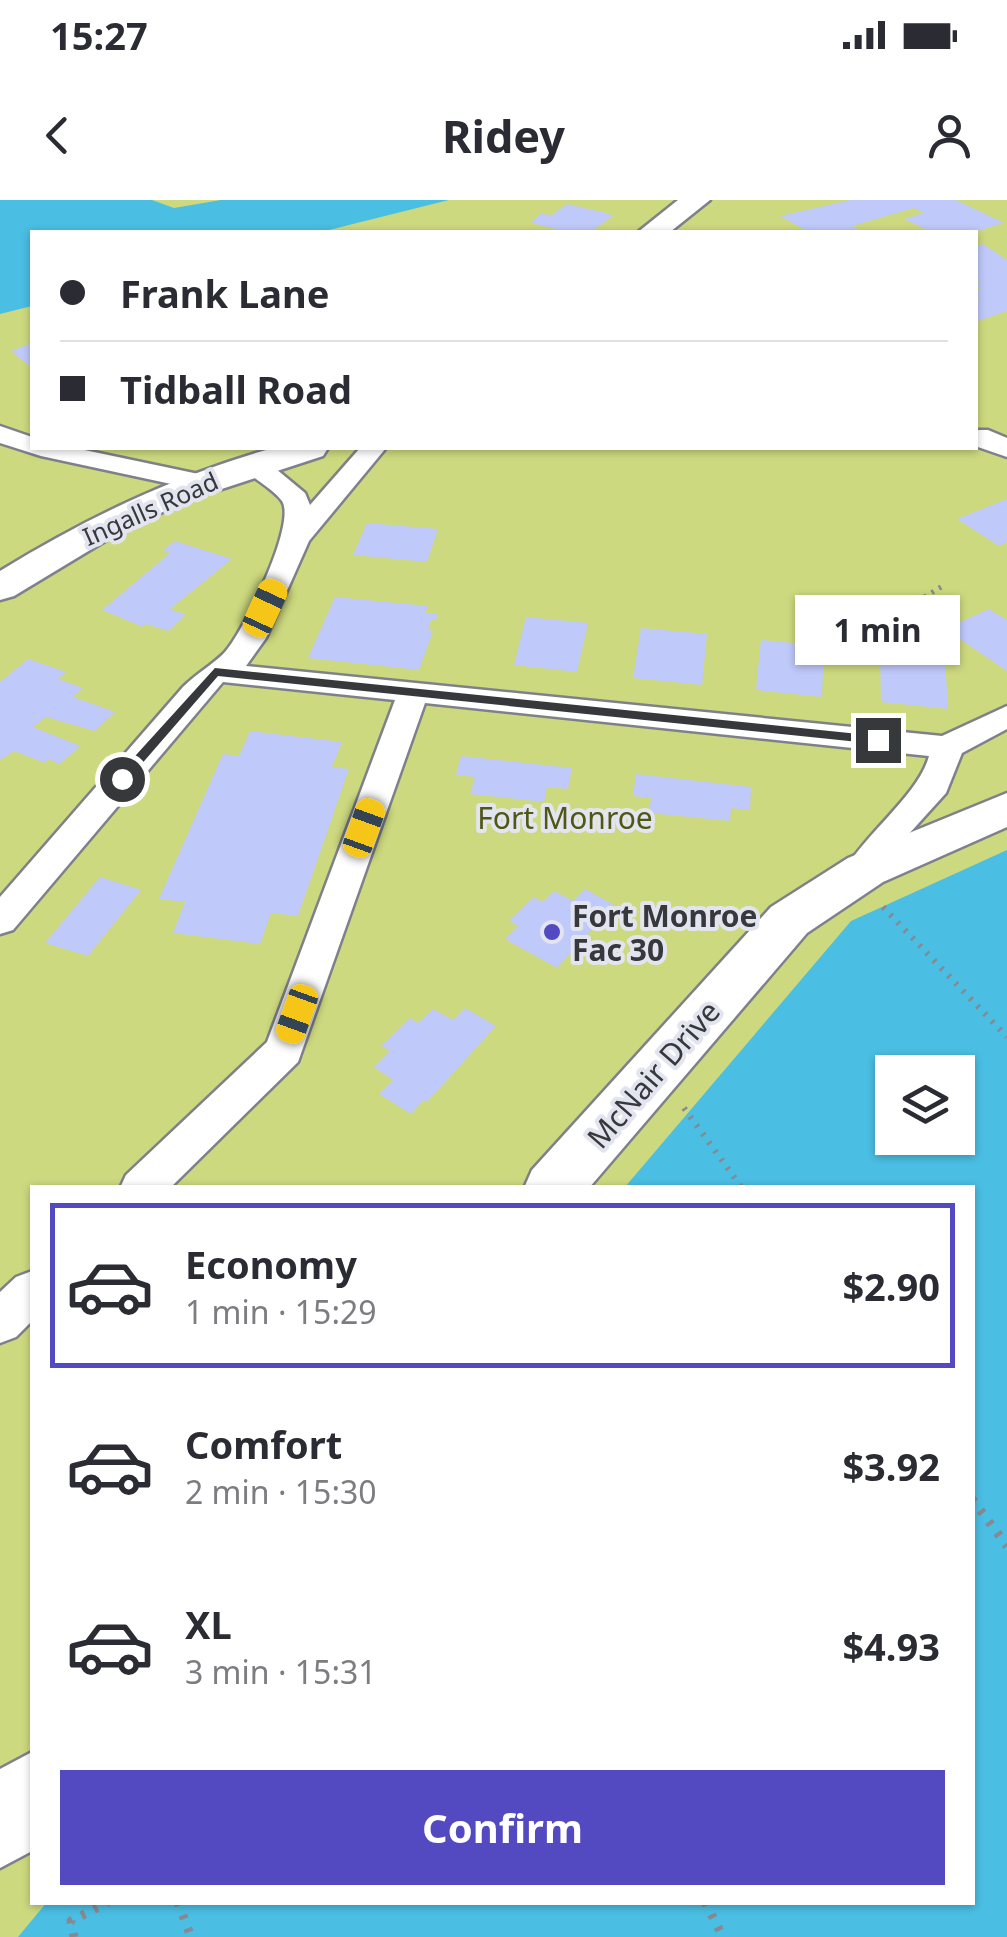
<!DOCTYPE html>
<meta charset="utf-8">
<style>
body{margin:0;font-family:"Noto Sans",sans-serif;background:#f7f7f7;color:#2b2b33;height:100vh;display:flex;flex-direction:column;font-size:38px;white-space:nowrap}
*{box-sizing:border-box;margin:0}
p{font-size:32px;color:#7c7c81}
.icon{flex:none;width:55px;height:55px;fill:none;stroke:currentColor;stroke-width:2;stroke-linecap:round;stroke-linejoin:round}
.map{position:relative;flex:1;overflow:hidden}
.sheet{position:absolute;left:30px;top:985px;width:945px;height:720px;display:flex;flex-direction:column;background:#fff;border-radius:0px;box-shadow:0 2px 8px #0004}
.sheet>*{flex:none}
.hud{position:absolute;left:30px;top:30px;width:948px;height:220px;border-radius:0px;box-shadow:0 2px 8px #0004;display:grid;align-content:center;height:220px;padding:0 30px;background:#fff}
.fabs{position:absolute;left:875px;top:855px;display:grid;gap:20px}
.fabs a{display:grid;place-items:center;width:100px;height:100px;border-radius:0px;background:#fff;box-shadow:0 2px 8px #0004;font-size:50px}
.end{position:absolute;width:45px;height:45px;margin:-22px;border:12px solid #37383c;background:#fff;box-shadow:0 0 0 5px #fff}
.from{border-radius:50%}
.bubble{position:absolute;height:70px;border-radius:0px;background:#fff;box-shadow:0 2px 8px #0004;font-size:32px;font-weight:700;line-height:70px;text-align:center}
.car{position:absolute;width:30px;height:60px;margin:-30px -15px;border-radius:12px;box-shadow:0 0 8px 2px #0007;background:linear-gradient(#f5c518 24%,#345 0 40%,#f5c518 0 76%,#345 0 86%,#f5c518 0)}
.hud b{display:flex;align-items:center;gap:35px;height:95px;font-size:38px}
.hud b+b{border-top:2px solid #e1e1e2}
.hud i{width:25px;height:25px;background:#2b2b33}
ul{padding:18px 0 0;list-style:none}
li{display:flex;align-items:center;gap:30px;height:165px;margin:0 20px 15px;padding:0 10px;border:5px solid transparent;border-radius:0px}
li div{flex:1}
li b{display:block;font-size:38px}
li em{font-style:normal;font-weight:700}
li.active{border-color:#534ac2}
li>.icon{width:90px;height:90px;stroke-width:1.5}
.primary-button{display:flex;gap:20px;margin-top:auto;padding:20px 30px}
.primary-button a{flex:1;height:115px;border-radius:0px;background:#534ac2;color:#fff;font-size:40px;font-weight:700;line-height:115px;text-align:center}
.status{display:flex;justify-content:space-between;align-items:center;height:70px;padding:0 50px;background:#fff;direction:ltr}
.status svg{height:28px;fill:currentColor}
header{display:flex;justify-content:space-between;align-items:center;height:130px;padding:0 30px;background:#fff;font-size:45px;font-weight:700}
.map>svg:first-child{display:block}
.green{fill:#cdd97f;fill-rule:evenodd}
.water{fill:#4abee3;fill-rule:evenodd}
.building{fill:#bfc9fa}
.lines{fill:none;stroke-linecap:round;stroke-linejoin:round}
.street-casing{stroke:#7f818a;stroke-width:5}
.secondary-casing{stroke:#7f818a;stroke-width:5}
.path-far2{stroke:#878990;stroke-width:5;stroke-dasharray:2.5 6;stroke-linecap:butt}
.path-far1{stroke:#878990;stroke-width:6;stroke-dasharray:2.5 8;stroke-linecap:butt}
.path{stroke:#878990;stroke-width:9;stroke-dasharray:4 10;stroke-linecap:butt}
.street{fill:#fff;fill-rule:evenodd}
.secondary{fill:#fff;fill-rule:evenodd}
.route{fill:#37383c}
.poi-dot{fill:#534ac2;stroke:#e2e5ef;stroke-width:4}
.labels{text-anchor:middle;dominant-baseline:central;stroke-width:8;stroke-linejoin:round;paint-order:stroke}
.far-street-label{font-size:25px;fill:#37383c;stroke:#e2e5ef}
.park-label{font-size:30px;fill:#505715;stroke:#e2e5ef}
.poi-label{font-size:30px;font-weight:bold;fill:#37383c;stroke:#e2e5ef;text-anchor:start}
.street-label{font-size:30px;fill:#37383c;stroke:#e2e5ef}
</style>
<div class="status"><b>15:27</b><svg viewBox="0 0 49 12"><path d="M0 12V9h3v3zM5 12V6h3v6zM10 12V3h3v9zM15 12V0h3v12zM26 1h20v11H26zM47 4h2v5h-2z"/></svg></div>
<header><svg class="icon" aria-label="back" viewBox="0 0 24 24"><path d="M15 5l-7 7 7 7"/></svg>Ridey<svg class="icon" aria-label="person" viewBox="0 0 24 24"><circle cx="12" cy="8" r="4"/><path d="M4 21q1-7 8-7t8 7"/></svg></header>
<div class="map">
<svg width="1007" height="1737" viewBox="0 0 1007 1737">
<rect width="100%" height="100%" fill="#e2e5ef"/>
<path class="green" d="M0,0H1007V1063L972,988H32V1702L705,1703L689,1737H0ZM32,32H975V248H32ZM892,872H958V938H892Z"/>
<path class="water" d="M0,0H152L174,8L221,0H449L321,32H32V106L0,114Z
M1007,650V1737H18L47,1702H972V988L625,987L851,721ZM892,872H958V938H892Z"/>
<path class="building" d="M851,0H956L1004,23L974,32H932L904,19L924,13L914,8L852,26L864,32H809L780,16Z
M567,4L606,13L613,16L590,32H568L531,23L540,14L552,15Z
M983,44L1007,60V111L978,121L975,91L981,89L975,86L980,82L975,80V47Z
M32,143V168L11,151Z
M1007,299V342L999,346L957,319Z
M367,323L438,329L427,362L353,355Z
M175,341L232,359L170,409L186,415L168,431L146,424L143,427L102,410L170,353L163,350Z
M335,397L428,406L425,413L438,414L436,420H431L428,430L433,431L419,470L308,458Z
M989,409L1007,420V471L945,429Z
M526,417L588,423L577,472L514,465Z
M641,428L707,434L702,485L633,478Z
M761,440L824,446L822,497L756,490Z
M880,452L945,458L948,509L881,502Z
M28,459L66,472L58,479L83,488L73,497L115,512L95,531L46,517L33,527L80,546L60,564L48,559L45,563L14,551L0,560V482Z
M250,531L342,542L332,567L349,569L298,716L271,713L260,744L173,733L185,702L159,699L223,554L239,556Z
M461,556L572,568L568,589L547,587L544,602L470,594L475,577L456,575Z
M636,574L751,587L750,610L731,608L730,621L649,613L651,598L633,596Z
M100,677L141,690L88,756L45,743Z
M585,689L614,705L557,768L505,739L518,726L509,721L534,697L543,702L554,691L573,701Z
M465,808L496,826L427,902L424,900L411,914L379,894L393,880L374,867L390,851L381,846L410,818L418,823L433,809L453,820Z"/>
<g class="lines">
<g class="street-casing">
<path id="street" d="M0,226L32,237V248H75L208,276L212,282L199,290L41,256L0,243Z
M975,230H988L1007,238V257L975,246Z
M360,248H386L309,341L266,438L246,466L942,536L1007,506V529L962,553L946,593L907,636L875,680L862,684L849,680L844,671C867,632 919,594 929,556L425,503L298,862L170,988H120L126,975L267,842L395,500L223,482L13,730L0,734V697L183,487C196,474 215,463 225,452C243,432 297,324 282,301C274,290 256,280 246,271L242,265L246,259H264L305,293L310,305Z
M32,1071V1121L16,1137L0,1143V1092L16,1077Z"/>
</g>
<g class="secondary-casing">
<path id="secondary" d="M678,0H710L670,32H638Z
M273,248H328L323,256L185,301L110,338L14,396L0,400V371C88,317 174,276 273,248Z
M1007,593V627L883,682L807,733L589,988H524L532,970L771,707L848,658Z
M32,1552V1651L0,1668V1569Z"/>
</g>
<path class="path-far2" d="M888,419L941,387"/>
<path class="path-far1" d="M883,707L1007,837
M684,908L742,988"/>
<path class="path" d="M972,1299L1007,1346
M178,1702L191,1737
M705,1702L723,1737
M74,1737L71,1721L108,1702"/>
<use href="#street" class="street"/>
<use href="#secondary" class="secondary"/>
</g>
<path class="route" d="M215,468L878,536L885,540L878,544L218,476L126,582H117V576Z"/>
<circle class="poi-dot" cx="552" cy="732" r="10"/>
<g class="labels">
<g class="far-street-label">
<text transform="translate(150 308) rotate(-24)">Ingalls Road</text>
</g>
<g class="park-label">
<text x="565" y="617">Fort Monroe</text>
</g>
<g class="poi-label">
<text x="572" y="715">Fort Monroe<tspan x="572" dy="34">Fac 30</tspan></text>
</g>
<g class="street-label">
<text transform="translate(653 874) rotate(-49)">McNair Drive</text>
</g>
</g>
</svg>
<div class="fabs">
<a><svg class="icon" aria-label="layers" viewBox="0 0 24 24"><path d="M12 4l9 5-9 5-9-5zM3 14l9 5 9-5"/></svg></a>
</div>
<i class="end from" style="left:122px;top:579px"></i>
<i class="end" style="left:878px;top:540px"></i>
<div class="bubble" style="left:795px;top:395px;width:165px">1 min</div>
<i class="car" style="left:265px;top:408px;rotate:25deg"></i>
<i class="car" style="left:364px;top:628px;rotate:20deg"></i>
<i class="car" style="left:297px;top:814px;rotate:200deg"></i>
<div class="hud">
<b><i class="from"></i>Frank Lane</b>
<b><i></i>Tidball Road</b>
</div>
<section class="sheet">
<ul>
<li class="active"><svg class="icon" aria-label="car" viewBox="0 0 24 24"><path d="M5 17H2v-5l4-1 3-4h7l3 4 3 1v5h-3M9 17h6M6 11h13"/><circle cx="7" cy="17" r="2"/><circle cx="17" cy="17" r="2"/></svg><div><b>Economy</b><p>1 min · 15:29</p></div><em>$2.90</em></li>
<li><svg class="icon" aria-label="car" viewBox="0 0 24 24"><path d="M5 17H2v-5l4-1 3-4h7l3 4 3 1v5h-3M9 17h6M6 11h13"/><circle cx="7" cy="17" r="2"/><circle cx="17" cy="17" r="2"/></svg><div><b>Comfort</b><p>2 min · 15:30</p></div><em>$3.92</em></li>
<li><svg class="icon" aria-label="car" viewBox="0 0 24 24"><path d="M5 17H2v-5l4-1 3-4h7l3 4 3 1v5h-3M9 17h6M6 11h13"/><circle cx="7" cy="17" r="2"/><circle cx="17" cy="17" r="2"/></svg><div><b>XL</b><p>3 min · 15:31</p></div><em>$4.93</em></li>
</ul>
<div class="primary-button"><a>Confirm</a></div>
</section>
</div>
